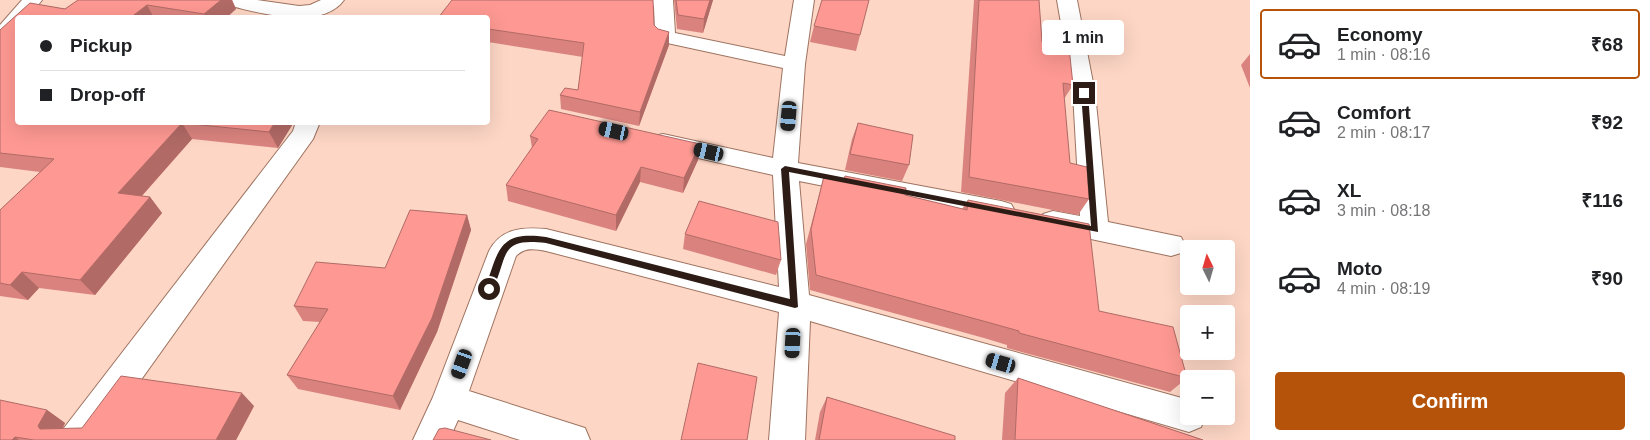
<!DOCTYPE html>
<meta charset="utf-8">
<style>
body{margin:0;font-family:Helvetica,sans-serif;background:#f6f6f6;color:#202124;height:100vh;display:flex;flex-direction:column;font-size:19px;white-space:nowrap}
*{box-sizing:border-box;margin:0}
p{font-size:16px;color:#757577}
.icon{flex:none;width:28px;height:28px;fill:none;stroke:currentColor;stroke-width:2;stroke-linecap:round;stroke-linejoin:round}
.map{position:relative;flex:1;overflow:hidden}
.details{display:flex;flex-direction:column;background:#fff;width:400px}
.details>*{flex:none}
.guide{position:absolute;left:15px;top:15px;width:475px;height:110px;border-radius:5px;box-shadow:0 5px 20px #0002;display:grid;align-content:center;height:110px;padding:0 25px;background:#fff}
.needle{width:32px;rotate:355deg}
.buttons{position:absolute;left:1180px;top:240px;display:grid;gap:10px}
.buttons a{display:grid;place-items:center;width:55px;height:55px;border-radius:5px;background:#fff;box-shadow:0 5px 20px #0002;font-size:25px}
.end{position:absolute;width:22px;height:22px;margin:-11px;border:6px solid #2d1c15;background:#fff;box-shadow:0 0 0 2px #fff}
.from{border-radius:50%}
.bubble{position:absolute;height:35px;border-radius:5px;background:#fff;box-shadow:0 5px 20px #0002;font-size:16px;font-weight:700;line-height:35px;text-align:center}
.car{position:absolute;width:15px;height:30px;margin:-15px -8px;border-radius:6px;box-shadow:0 0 4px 1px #0007;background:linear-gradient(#222 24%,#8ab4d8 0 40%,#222 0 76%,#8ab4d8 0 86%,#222 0)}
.guide b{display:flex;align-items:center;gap:18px;height:48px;font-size:19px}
.guide b+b{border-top:1px solid #e0e0e0}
.guide i{width:12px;height:12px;background:#202124}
ul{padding:9px 0 0;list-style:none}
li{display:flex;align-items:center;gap:15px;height:70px;margin:0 10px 8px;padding:0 15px;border:2px solid transparent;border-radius:5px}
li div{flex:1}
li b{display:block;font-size:19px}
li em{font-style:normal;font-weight:700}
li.on{border-color:#b45309}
li>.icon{width:45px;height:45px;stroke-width:1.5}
.primary-button{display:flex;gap:10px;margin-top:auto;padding:10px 25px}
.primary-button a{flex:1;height:58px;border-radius:5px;background:#b45309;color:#fff;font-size:20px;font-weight:700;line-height:58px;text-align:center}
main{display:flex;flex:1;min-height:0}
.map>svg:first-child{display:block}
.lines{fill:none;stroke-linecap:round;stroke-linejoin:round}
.minor-casing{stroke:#9e7360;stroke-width:2}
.minor{fill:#fff;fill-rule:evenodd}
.wall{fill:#da837e}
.shaded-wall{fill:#b16a66}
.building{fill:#fd9892;stroke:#b16a66}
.route{fill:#2d1c15}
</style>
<main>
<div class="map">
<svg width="1250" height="440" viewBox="0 0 1250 440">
<rect width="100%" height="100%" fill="#fdd6c5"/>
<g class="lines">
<g class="minor-casing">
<path id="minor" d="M22,0H42L28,18H18C18,31 14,41 0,44V25Z
M221,0H257L299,6L310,5L321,0H344C321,32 255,12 224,4Z
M639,0H673L675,33L785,56L794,0H814L805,64L798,163L1001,201L1011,204L1015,211L1011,218L1001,221L799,181L809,295L1189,400V416H1206L1201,427L1189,432L810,321L805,440H769L779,312L546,251C534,249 525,247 516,256L469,391L585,428L590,440H520L458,420L449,440H413L433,397L489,251C501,228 523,227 546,229L779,287L773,175L663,150L654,148L651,142L654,136L663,134L773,158L783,68L658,41L655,37L654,6L642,4Z
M1057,0H1077L1095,93L1108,222L1181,237L1185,245L1181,253L1171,256L1053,231L1043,228L1039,221L1043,214L1053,211L1080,216L1073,93Z
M296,122H320L313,139L98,440H59L64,428L293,131Z"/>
</g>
<use href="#minor" class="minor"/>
</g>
<path class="wall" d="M78,0H232L236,9L226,18H18V122H294L278,148L192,139L142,196L150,197L162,213L95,295L39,288L28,300L0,296V210L40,172L0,167V30L30,3L65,9Z
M674,0H713L703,33L677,29Z
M974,0H1039L1042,42L1073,85L1064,99L1070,163L1089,199L1078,215L961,192Z
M488,18L654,25L658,29L669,32V45L639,126L561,109L560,95L578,90L583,57L488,42Z
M814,26L860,35L856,51L810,42Z
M1250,54V88L1241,65Z
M858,123L909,165L902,181L845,170L852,139Z
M530,136L698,160L683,193L640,182L616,231L508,201L506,185L532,148Z
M824,176L843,181L845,176L905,195L962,209L968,200L1099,311L1187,378L1170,392L1007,348V345L984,338L810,290L806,244Z
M467,215L471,230L437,332L400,410L298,389L287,375L320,322L303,321L294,306L385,268Z
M685,234L781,260L776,275L683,249Z
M1018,378L1203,440H1002L1005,393Z
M827,397L955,440H815L820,412Z
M254,406L236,440H0L47,410L65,423L63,429L82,428Z"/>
<path class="shaded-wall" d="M221,0H232L236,9L226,18H206L204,14Z
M710,0H713L703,33L704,19Z
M147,5L154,18H130Z
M669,32V45L639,126L640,112Z
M275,122H294L278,148L269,132Z
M182,123L192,139L130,209L118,193Z
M700,144L698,160L683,193L684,178Z
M641,167L640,182L616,231V215Z
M150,197L162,213L95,295L80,280Z
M467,215L471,230L437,332L400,410L393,396Z
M22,272L39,288L28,300L10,285Z
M242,393L254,406L236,440H216Z
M47,410L65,423L57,439L40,429L38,426Z
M15,437L19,440H12Z"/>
<path class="building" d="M78,0H221L204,14L147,5L130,18H18V122H275L269,132L182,123L118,193L150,197L80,280L22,272L10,285L0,283V210L54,159L0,153V30L30,3L65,9Z
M452,0H653L654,25L658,29L669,32L640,112L560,95L565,88L578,90L584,43L488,29V18H438Z
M676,0H710L704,19L678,15Z
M822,0H869L860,35L814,26Z
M979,0H1039L1042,42L1069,47L1073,85L1063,83L1070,163L1087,167L1089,199L969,177Z
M549,110L700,144L684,178L641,167L616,215L506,185L538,139L530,136Z
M858,123L913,135L909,165L850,154Z
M824,176L844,181L845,176L906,188L905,195L967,210L968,200L1089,224L1099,311L1173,327L1187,378L1019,333V331L994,324L816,275L811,229Z
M699,201L778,222L781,260L685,234Z
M410,210L467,215L432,318L393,396L287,375L328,309L294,306L316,262L385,268Z
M698,363L757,377L747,440H681Z
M121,376L242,393L216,440H34L15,437L12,440H0V400L47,410L38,426L40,429L82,428Z
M1018,378L1203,440H1015Z
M827,397L955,436V440H819Z
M445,428L491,440H433L439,429Z"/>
<path class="route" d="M1084,91L1088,93L1098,232L789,172L798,307L795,308L546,243C498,237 509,256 492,291H486L485,289C499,249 498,231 546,237L790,299L781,169L785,166L1091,226L1081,93Z"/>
</svg>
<div class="buttons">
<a><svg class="needle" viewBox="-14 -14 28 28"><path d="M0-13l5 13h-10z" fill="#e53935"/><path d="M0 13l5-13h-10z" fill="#757577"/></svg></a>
<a>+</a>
<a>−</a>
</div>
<i class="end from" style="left:489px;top:289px"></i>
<i class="end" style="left:1084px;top:93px"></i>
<div class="bubble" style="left:1042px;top:20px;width:82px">1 min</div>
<i class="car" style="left:789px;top:116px;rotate:185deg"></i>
<i class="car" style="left:614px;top:131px;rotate:283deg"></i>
<i class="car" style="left:709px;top:152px;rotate:283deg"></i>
<i class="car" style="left:793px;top:343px;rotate:183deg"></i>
<i class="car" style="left:1001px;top:363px;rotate:286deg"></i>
<i class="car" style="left:462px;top:364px;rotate:200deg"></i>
<div class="guide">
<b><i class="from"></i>Pickup</b>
<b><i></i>Drop-off</b>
</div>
</div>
<section class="details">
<ul>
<li class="on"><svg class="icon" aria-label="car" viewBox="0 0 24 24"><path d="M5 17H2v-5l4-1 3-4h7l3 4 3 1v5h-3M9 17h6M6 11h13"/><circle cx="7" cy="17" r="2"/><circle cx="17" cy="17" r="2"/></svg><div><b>Economy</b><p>1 min · 08:16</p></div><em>₹68</em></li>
<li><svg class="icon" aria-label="car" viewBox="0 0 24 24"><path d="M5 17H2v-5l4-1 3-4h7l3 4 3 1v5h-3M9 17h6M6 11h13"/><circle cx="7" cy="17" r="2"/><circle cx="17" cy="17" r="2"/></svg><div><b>Comfort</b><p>2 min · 08:17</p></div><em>₹92</em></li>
<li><svg class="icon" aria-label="car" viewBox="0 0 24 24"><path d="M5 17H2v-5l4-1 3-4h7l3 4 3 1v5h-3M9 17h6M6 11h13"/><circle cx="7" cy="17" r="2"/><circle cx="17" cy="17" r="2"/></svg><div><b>XL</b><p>3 min · 08:18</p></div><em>₹116</em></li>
<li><svg class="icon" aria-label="car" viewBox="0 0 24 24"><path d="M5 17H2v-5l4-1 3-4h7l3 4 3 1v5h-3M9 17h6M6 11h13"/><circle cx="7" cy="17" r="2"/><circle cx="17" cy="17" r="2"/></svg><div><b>Moto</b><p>4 min · 08:19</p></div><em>₹90</em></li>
</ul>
<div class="primary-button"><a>Confirm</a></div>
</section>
</main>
